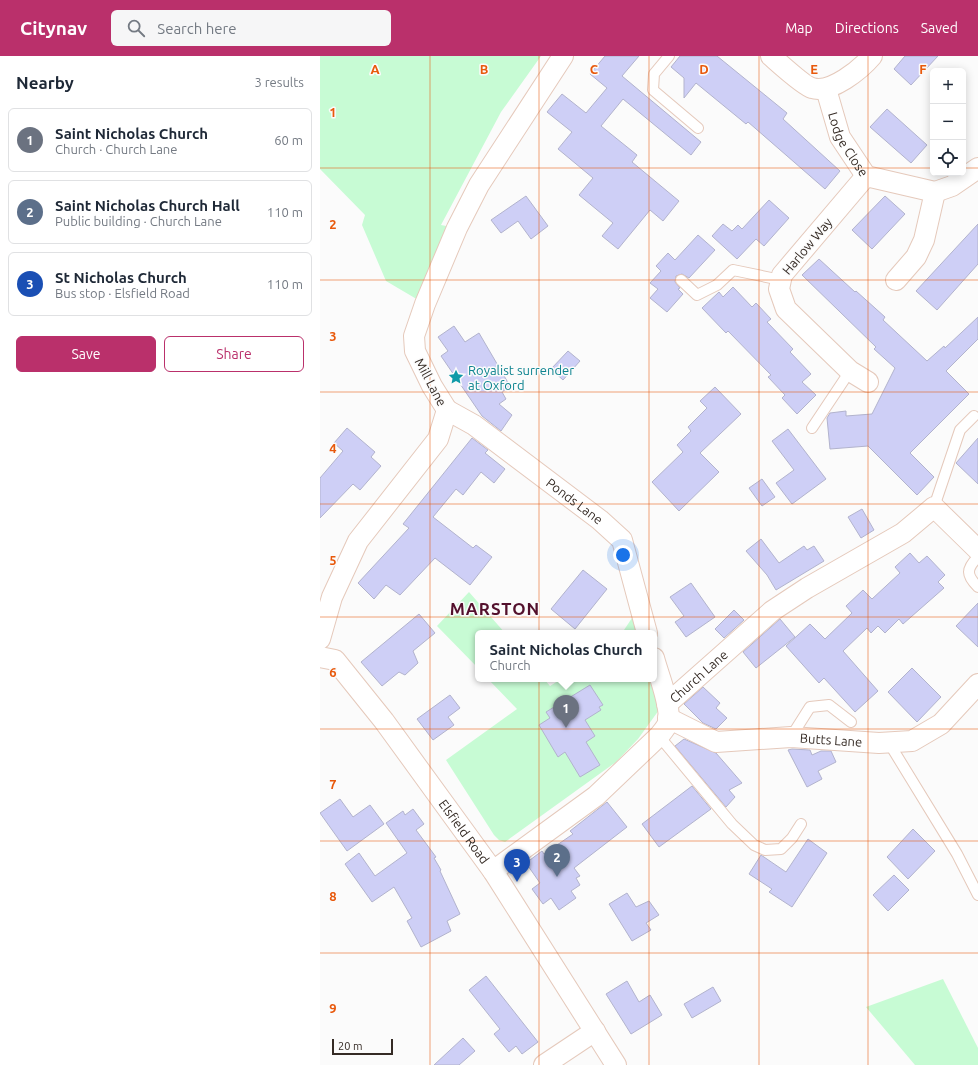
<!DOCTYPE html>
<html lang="en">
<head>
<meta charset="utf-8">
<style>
  body { margin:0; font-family:Ubuntu,sans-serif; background:#f6f6f7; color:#1f2937 }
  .controls { position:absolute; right:12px; top:12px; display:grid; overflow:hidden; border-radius:6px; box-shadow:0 2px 10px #0003 }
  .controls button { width:36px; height:36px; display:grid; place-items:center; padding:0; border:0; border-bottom:1px solid #e0e1e3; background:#fff; color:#1f2937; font:20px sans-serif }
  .scale { position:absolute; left:12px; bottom:10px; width:61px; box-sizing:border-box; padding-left:4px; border:2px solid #352b25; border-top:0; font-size:11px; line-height:14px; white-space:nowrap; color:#352b25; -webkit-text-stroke:3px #fbfbfb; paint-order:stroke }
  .you { position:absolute; left:303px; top:499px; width:14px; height:14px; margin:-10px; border:3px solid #fff; border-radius:50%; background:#1a73e8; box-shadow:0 0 0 6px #1a73e833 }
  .badge { display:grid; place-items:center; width:26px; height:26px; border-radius:50%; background:#ba306b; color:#fff; font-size:13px; font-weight:700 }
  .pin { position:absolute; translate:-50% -33px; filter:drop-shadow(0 1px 2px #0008) }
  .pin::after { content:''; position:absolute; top:21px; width:14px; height:12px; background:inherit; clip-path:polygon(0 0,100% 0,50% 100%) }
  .popup { position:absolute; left:155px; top:574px; width:182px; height:52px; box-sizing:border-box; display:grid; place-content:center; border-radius:6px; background:#fff; filter:drop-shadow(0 1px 3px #0005); font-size:13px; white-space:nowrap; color:#747a83 }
  .popup b { font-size:15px; color:#1f2937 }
  .popup::after { content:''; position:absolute; left:50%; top:100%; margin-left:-8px; border:8px solid transparent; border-top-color:#fff }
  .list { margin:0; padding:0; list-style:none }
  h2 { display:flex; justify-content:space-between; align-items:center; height:52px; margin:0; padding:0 16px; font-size:17px }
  h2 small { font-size:13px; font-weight:400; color:#747a83 }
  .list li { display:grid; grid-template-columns:26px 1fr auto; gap:12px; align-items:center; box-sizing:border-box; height:64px; margin:0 8px 8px; padding:0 8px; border:1px solid #e0e1e3; border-radius:6px }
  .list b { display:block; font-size:15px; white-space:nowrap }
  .list p { margin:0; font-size:13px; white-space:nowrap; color:#747a83 }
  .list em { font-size:13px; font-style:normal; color:#747a83 }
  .actions { display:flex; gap:8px; padding:12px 16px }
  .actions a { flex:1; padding:9px 0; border:1px solid #ba306b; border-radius:6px; text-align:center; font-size:14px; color:#ba306b }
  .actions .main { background:#ba306b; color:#fff }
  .icon { flex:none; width:22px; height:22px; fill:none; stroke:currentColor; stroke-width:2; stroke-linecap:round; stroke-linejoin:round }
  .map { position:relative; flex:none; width:658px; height:1009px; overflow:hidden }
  header { display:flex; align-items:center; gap:24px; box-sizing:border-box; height:56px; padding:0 20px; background:#ba306b; color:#fff }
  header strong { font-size:19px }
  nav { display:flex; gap:22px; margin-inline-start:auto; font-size:14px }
  .search { width:280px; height:36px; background:#f6f6f7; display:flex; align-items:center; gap:10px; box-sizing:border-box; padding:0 14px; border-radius:6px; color:#747a83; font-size:15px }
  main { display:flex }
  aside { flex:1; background:#fff }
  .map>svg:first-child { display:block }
  .green { fill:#c7fbd4 }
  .building { fill:#cecff6; stroke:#b2b3cd }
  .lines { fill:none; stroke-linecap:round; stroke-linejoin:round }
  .service-casing { stroke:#e5c9bb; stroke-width:12 }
  .minor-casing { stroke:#e5c9bb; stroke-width:22 }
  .service { stroke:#fff; stroke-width:10 }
  .minor { stroke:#fff; stroke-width:20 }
  .grid { fill:none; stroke:#e8590c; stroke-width:1; stroke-opacity:0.55 }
  .labels { text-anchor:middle; stroke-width:3; stroke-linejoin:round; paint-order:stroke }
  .street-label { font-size:13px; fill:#352b25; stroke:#fbfbfb }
  .culture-label { font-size:13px; fill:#0d838f; stroke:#fbfbfb; text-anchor:start }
  .district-label { font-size:17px; font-weight:bold; letter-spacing:1px; fill:#53102c; stroke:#fbfbfb }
  .grid-label { font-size:13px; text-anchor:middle; font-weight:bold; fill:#e8590c; stroke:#fbfbfb; stroke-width:3; stroke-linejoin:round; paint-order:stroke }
</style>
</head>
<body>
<header>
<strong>Citynav</strong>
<div class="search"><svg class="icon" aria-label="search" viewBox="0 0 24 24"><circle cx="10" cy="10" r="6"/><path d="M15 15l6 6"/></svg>Search here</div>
<nav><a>Map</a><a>Directions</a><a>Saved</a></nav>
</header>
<main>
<aside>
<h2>Nearby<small>3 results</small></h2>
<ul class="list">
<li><span class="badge" style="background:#6b7280">1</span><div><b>Saint Nicholas Church</b><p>Church · Church Lane</p></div><em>60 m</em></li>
<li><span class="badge" style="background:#5c6f8a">2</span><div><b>Saint Nicholas Church Hall</b><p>Public building · Church Lane</p></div><em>110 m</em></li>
<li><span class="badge" style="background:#1a4fb4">3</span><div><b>St Nicholas Church</b><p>Bus stop · Elsfield Road</p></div><em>110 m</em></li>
</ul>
<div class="actions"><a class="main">Save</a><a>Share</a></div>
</aside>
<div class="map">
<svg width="658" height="1009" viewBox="0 0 658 1009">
  <rect width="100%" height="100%" fill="#fbfbfb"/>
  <g class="green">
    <polygon points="0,0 221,0 181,56 121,169 137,172 105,248 66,225 42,169 45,159 0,113"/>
    <polygon points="149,536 185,577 158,577 158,612 117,570"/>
    <polygon points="316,556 321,577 302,577"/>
    <polygon points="168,623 224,623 230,630 241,623 267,623 271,625 272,623 332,623 339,654 318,683 296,706 185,786 179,784 174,779 126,704 197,653"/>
    <polygon points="623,923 658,992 658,1009 595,1009 546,951"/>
  </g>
  <g class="building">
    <polygon points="285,0 319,0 302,20 381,86 371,99 303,43 281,70 317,99 312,106 359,145 343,165 330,154 298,193 282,180 293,167 259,139 273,122 238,93 252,76 227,56 242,38 266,57 287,32 270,18"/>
    <polygon points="360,0 397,0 467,57 463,63 520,115 505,133 428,66 426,68 376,27 364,42 364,22 351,11"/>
    <polygon points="585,0 618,0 591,29 574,13"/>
    <polygon points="567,53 607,89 591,107 550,71"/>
    <polygon points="206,140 228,170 211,183 198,165 181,177 171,164"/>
    <polygon points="565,140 585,158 552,193 532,174"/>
    <polygon points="449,144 469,162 444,190 436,183 417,203 392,180 403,168 412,175 418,169 422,173"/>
    <polygon points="658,168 658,208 617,254 596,235"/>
    <polygon points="378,179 395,194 369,222 362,218 356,220 355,226 360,232 358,233 363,238 347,256 330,242 338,233 330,227 341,215 336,210 348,197 355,204"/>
    <polygon points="499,203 535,236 536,235 565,261 563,264 607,305 624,290 625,292 658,261 658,283 626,315 649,338 590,397 614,421 597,439 548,390 510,393 507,362 510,357 526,355 526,360 552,358 575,312 554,293 556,291 482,219"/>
    <polygon points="413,231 432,251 436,247 451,263 447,266 473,293 470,296 491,318 482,326 496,339 477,358 462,342 465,339 448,321 451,319 408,275 406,277 382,252 399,236 403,241"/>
    <polygon points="134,270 145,286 159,277 190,330 182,336 186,343 179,348 192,359 181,375 162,360 121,300 128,295 118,281"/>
    <polygon points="248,295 260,305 243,324 231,313"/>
    <polygon points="395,331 421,358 380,397 399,416 359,455 332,426 363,396 357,389 371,375 368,371 387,352 380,345"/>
    <polygon points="27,372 55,396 51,401 61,410 40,434 33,428 0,462 0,422 23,395 14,387"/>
    <polygon points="468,373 506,423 472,448 456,427 474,414 452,385"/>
    <polygon points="152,382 168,394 165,397 185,413 174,427 161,416 143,439 136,433 113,461 153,492 156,489 172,501 150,529 115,502 80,539 66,529 54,543 38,527 89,472 83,468"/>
    <polygon points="658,382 658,428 636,407"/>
    <polygon points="442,423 455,441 442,450 429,432"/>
    <polygon points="542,453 554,474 541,482 528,461"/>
    <polygon points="441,483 459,507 484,490 487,494 494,490 504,505 456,534 447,519 426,495"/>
    <polygon points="590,497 599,507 607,500 625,519 618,526 624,532 583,568 579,563 565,577 558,570 551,577 547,572 523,595 558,635 535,656 504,622 499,627 466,590 490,568 505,583 532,557 526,550 543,534 552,543 580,517 575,511"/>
    <polygon points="263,514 287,533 255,573 231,553"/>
    <polygon points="371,527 395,561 366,581 355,566 364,560 350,541"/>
    <polygon points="658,547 658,591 636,570"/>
    <polygon points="414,554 424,564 404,582 395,573"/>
    <polygon points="99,558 115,577 93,595 98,607 85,619 79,616 62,630 41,606"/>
    <polygon points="460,563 475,581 436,612 423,596"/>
    <polygon points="592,612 621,641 597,666 568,636"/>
    <polygon points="270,629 283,649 279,651 281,654 265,664 275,680 266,686 280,709 260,721 245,696 238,701 219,669 230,662 226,656"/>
    <polygon points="383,631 400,647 396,652 407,662 396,673 383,667 364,648"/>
    <polygon points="130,639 140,652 128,661 134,669 113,684 97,663"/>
    <polygon points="364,683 396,697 422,727 409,734 415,741 406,751 355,690"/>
    <polygon points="472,693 490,694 492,699 501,695 511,695 516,706 498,715 502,723 487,731 468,694"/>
    <polygon points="372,730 391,753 339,791 322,768"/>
    <polygon points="20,743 33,761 50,749 64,768 27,795 0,757"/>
    <polygon points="287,746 307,771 254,812 260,820 256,822 260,829 251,835 256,842 239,854 231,842 223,848 212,833 220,827 206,807 222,795 224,798 253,778 250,775"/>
    <polygon points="93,753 104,768 96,774 116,801 114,802 121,814 120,815 140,858 127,865 131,875 101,891 87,865 92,862 74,831 52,846 25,808 39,797 55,820 87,797 66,767 83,755 85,759"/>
    <polygon points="593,773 615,795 588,823 567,801"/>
    <polygon points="488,783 507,797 472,851 449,836 452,833 429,818 441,799 466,816"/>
    <polygon points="574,819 589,834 568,855 553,839"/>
    <polygon points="307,837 316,851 329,845 339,859 326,867 331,874 312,885 289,848"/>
    <polygon points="166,920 218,986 202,998 196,990 189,996 174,978 180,973 149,934"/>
    <polygon points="307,925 319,946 330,939 342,959 311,978 286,938"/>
    <polygon points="393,931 401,945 372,962 364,948"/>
    <polygon points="143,982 155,995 139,1009 114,1009"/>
  </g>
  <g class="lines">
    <g class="service-casing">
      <g id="service">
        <polyline points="349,0 334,18 333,34 378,72"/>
        <polyline points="361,224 377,239 397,229 413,214 461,224"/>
        <polyline points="492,372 530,315"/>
        <polyline points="614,451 640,374 654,360"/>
        <path d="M658 501C646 513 646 519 658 531"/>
        <polyline points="339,680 412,768 434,789 445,794 461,793 472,782 481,768"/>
        <polyline points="471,681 490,651 509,649 531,666"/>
        <polyline points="569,687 637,798 658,839"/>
      </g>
    </g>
    <g class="minor-casing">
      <g id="minor">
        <path d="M451 0C459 7 484 30 492 32 511 38 541 13 552 0"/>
        <path id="s1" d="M506 33 520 81 546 120 615 136 632 130 658 112"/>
        <polyline points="546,120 462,219 459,233 466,253 530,315 548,326"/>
        <polyline points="576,224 596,201 604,184 615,136"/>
        <path id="s2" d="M127 354 154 369 280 464 302 484 327 577"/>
        <polyline points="0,583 12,541 38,485 118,383 127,354 112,330 95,295 94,280 105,248 137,172 159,129 243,0"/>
        <path id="s3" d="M0 601 15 604 64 665 125 749 173 815 296 1009"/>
        <path id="s4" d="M347 648 452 555 487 532 583 477 614 451 658 494"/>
        <path id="s5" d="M348 662 396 686 471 681 559 687 592 685 621 668 658 628"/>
        <path d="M173 815 276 740 339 680C342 676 346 672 348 667 352 651 338 618 334 602"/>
        <polyline points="224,1009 275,975"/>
      </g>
    </g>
    <use href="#service" class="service"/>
    <use href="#minor" class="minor"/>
  </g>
  <path class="grid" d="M110 0V1009M219 0V1009M329 0V1009M439 0V1009M548 0V1009M0 112H613M643 112H658M0 224H658M0 336H658M0 448H658M0 561H658M0 673H658M0 785H658M0 897H658"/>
  <defs>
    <g id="sight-bare" transform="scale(1.2)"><path d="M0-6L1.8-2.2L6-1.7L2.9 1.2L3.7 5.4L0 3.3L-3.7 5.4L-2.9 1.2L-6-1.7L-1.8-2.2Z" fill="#0f9aa8" stroke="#fbfbfb" stroke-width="2.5" paint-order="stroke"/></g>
  </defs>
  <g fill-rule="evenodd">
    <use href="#sight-bare" x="136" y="321"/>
  </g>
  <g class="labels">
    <g class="street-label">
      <text dy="5" stroke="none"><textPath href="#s1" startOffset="60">Lodge Close</textPath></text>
      <text transform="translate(487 190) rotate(-50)" y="5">Harlow Way</text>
      <text transform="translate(111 326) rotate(62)" y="5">Mill Lane</text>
      <text dy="5" stroke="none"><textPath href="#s2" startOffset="157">Ponds Lane</textPath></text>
      <text dy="5" stroke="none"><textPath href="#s4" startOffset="42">Church Lane</textPath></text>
      <text dy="5" stroke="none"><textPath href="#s5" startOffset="169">Butts Lane</textPath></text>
      <text dy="5" stroke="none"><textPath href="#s3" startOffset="230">Elsfield Road</textPath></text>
    </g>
    <g class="culture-label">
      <text x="148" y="319">Royalist surrender<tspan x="148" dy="15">at Oxford</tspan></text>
    </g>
    <g class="district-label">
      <text x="175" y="559">MARSTON</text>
    </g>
  </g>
  <g class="grid-label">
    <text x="55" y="18">A</text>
    <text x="164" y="18">B</text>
    <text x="274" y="18">C</text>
    <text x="384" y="18">D</text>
    <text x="494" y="18">E</text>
    <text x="603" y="18">F</text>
    <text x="13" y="61">1</text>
    <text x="13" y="173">2</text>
    <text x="13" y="285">3</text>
    <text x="13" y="397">4</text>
    <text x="13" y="509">5</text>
    <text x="13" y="621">6</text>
    <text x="13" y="733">7</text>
    <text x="13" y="845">8</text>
    <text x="13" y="957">9</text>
  </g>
</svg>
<div class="controls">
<button>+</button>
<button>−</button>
<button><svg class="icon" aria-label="locate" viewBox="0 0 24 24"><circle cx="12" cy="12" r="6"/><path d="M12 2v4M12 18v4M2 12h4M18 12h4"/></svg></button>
</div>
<div class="scale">20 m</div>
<div class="you"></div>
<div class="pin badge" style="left:246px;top:672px;background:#6b7280">1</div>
<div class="popup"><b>Saint Nicholas Church</b>Church</div>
<div class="pin badge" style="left:237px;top:821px;background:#5c6f8a">2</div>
<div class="pin badge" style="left:197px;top:826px;background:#1a4fb4">3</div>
</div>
</main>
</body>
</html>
